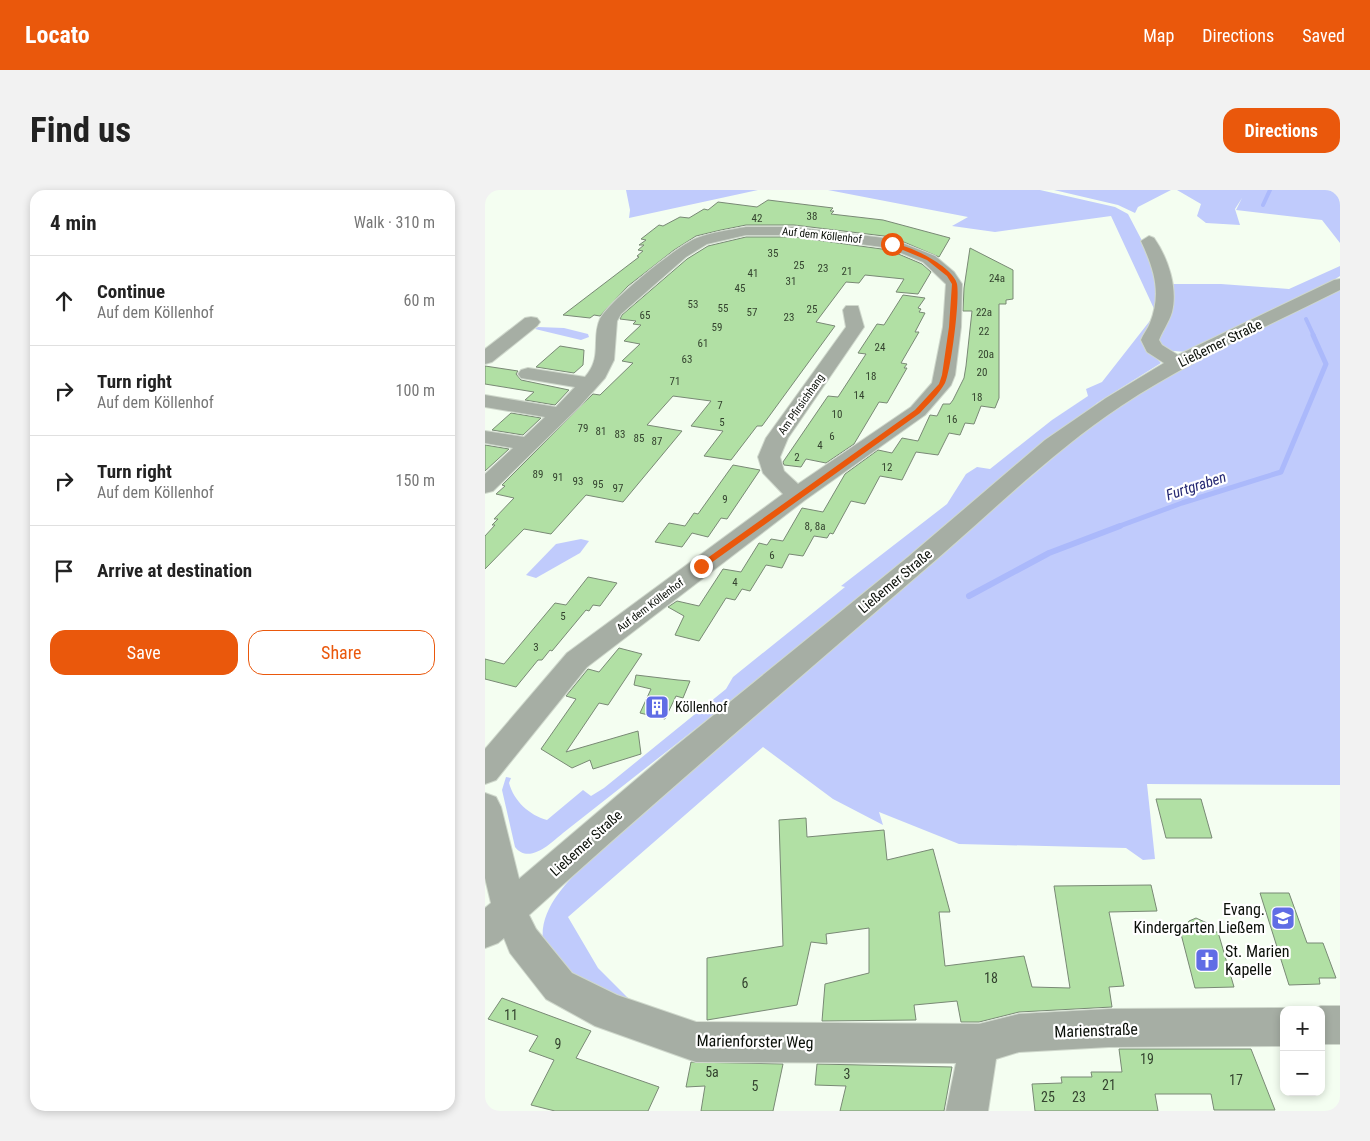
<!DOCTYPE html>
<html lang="en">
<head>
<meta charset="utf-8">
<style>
  body { margin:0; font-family:"Roboto Condensed",sans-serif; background:#f2f2f2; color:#222 }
  .controls { position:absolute; right:15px; bottom:15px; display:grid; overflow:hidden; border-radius:10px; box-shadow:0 2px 8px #0003 }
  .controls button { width:45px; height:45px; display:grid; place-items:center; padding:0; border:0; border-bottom:1px solid #e0e0e0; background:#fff; color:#222; font:25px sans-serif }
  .stop { position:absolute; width:15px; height:15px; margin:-11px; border:4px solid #ea580c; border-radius:50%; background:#fff }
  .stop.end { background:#ea580c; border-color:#fff; box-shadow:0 1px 5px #0008 }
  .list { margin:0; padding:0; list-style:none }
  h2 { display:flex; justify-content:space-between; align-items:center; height:65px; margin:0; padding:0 20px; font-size:21px }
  h2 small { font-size:16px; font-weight:400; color:#767676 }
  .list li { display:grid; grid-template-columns:32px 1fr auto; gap:15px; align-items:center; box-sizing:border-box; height:90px; padding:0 20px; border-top:1px solid #e0e0e0 }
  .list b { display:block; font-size:19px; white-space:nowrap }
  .list p { margin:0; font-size:16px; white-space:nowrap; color:#767676 }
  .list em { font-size:16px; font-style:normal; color:#767676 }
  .actions { display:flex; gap:10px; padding:15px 20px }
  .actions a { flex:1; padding:11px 0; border:1px solid #ea580c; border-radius:15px; text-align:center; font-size:18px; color:#ea580c }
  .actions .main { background:#ea580c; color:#fff }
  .icon { flex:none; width:28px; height:28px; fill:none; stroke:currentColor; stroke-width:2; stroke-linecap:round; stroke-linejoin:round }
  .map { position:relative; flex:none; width:855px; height:921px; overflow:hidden; border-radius:15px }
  header { display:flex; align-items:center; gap:30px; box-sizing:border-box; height:70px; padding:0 25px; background:#ea580c; color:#fff }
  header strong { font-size:24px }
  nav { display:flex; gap:28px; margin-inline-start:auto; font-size:18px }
  .intro { display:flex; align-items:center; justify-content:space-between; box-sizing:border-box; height:120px; padding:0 30px }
  h1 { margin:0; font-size:35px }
  .button { padding:12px 22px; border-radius:15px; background:#ea580c; color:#fff; font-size:18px; font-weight:700 }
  main { display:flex; gap:30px; padding:0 30px }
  aside { flex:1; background:#fff; border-radius:15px; box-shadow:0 2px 8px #0003 }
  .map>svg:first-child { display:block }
  .green { fill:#c0cbfc }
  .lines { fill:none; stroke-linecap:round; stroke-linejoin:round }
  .stream-far2 { stroke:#abb9fb; stroke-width:4 }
  .stream-far1 { stroke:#abb9fb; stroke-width:5 }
  .stream { stroke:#abb9fb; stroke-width:6 }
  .building { fill:#b1e0a4; stroke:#798975 }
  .minor-casing { stroke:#cfd8cc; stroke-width:2 }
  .minor { fill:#a6aea4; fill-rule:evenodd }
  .route { fill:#ea580c }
  .labels { text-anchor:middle; stroke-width:4.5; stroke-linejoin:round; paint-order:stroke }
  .number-label { font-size:11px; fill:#34432f }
  .far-street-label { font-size:11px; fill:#0a0f08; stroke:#fff }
  .street-label { font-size:14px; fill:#0a0f08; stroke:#fff }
  .poi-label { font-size:14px; fill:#0a0f08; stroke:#fff; text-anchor:start }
  .near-number-label { font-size:14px; fill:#34432f }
  .water-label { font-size:15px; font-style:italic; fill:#252873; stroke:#fff }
  .near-poi-label { font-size:16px; fill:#0a0f08; stroke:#fff; text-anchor:end }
  .near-street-label { font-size:16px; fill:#0a0f08; stroke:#fff }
</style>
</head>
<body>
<header>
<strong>Locato</strong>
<nav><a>Map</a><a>Directions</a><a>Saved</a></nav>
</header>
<div class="intro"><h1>Find us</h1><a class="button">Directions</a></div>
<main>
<aside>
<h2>4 min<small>Walk · 310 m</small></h2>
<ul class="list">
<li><svg class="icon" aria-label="ahead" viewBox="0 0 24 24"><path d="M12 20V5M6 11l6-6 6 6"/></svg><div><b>Continue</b><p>Auf dem Köllenhof</p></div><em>60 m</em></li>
<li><svg class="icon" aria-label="right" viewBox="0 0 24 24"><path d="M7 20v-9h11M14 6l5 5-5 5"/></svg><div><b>Turn right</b><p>Auf dem Köllenhof</p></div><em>100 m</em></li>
<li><svg class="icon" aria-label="right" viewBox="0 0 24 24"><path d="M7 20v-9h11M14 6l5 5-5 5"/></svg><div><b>Turn right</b><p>Auf dem Köllenhof</p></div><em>150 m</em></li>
<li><svg class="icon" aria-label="arrive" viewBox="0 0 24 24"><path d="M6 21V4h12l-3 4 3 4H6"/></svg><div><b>Arrive at destination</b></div></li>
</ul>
<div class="actions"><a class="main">Save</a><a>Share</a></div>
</aside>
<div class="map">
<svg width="855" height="921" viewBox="0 0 855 921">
  <rect width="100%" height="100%" fill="#f4fef1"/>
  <g class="green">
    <polygon points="141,0 273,0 144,28 145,20"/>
    <path d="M343 0H555L630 17 643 24 675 85 676 100 669 133 661 143 659 150 663 159 676 173 612 213 312 459 78 643C66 653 44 675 30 657L17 600 21 587 26 588 24 593C29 611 44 625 62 630L98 600 106 606 119 598 241 499 248 487 360 397 356 396 462 314 481 284 492 277 505 279 567 230 603 206 601 199 617 192 671 123 626 26 510 42 467 36 483 27Z"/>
    <polygon points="569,0 686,0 653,17 650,23 633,15"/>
    <polygon points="692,0 855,0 855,53 837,30 751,20 757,8 750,19 755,35 721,33 712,26 716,14"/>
    <polygon points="855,76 855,86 838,97 701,162 677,160 672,147 680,135 688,94 736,94 804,99"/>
    <path d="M855 100V595L662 594 670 669 658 670 641 658 474 654 394 622 398 635 348 609 278 557 83 727 113 778 145 810 94 791 58 751C54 719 82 692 102 672L336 466 603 238 630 219 711 170Z"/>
    <polygon points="53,137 79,138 103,144 104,147 96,150 50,139"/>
    <polygon points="96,349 104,351 95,363 51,388 41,385 71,354"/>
  </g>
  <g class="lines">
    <g class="stream-far2">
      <polyline points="778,15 785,0"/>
      <polyline points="821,129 829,146"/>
    </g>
    <polyline class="stream-far1" points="632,337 697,313 796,282 841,174 828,145"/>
    <polyline class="stream" points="484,406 564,363 635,336"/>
  </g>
  <g class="building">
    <polygon points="283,10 348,18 345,21 349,21 346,24 398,30 465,48 454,67 407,47 309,35 261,35 236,40 211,46 189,60 143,96 115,126 109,125 105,128 78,125 154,67 152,66 158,61 153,60 159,55 154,55 161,50 156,49 174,35 178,36 195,27 204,28 219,19 223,20 233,12 272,17"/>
    <polygon points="261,47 309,47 404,60 437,74 446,82 433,104 411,102 419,89 380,85 374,93 361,92 331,132 350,136 277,236 272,236 246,270 219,266 238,241 206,236 226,211 188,206 162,235 197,241 138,312 101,305 66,344 39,339 0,379 0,346 10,335 7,335 13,329 9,329 29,308 11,304 20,296 17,295 108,204 115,205 148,173 137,171 155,154 139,151 156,135 148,134 151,131 135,129 137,125 202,69 223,56"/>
    <polygon points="485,58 528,80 528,109 521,110 521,114 514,114 514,208 510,218 496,216 489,234 480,233 475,245 464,243 453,265 431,262 417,290 395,286 380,314 366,311 348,344 345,343 342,348 329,346 318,366 304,364 297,378 281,375 265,401 257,399 250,410 241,408 214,451 190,445 199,426 183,417 192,411 214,416 238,379 256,382 274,353 282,355 286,349 298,351 317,318 338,322 360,284 393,260 407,263 417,248 433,251 445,225 452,226 458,214 465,214 468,210 479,188 481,176 487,121 478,121 479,98"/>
    <polygon points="418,105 440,108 433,118 436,119 434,122 440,123 430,142 434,142 416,173 422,174 419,178 422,178 402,213 394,212 369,254 341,273 321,269 316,277 299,275 298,272 343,206 353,207 381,164 373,163 392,134 399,135"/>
    <polygon points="75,156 99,160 98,175 89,183 51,177"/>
    <polygon points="0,176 33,181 31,184 36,190 84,200 70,215 40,210 49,202 0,194"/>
    <polygon points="26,223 56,228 38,245 7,240"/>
    <polygon points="0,255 24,259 0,281"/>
    <polygon points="248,275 275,280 242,329 236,328 223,347 207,343 197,357 170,352 184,333 200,336 209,323 213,324"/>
    <polygon points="103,387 132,393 115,416 108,415 104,421 101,420 67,461 65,460 57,470 53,470 31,497 0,489 0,469 19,474 70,413 81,415"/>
    <polygon points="134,458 157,464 123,515 114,513 81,562 153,541 156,564 108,579 105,570 87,578 56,559 91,509 81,506 103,479 114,482"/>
    <polygon points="151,485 193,490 205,491 198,508 191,506 180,529 155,523 166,499 149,495"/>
    <polygon points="671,609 716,609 727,648 681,648"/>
    <polygon points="321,628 322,647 399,640 402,670 448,659 465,722 454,722 460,776 539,766 547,797 585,798 569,696 666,695 672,721 624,722 639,796 624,797 627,817 534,822 494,832 476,832 472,811 429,815 431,830 337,831 340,794 384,783 384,738 341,744 342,754 326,752 312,815 222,830 222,768 298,756 294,630"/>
    <polygon points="775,703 804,703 822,753 838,753 851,788 834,788 835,794 804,795"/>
    <polygon points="711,728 722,733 729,742 733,742 749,797 710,798 696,744 704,731"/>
    <polygon points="17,808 106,841 91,868 174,897 163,921 70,921 46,915 69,870 44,861 53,846 3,829"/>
    <polygon points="634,859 766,859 790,920 729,920 726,904 670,904 673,921 550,921 547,894 577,893 576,887 607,887 606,882 637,882"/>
    <polygon points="206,872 298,874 288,921 216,921 220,896 201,897"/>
    <polygon points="332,874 467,877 459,921 355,921 361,896 330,895"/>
  </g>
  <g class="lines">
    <g class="minor-casing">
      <g id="minor">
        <path d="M261 37H309L407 49 450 66 469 82 477 94 476 137 470 185 466 195 440 225 320 310 102 477 11 590 0 594V559L82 463 298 304 278 283 273 267 281 248 361 137 358 120 361 116H373L379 137 303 248 295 267 299 281 313 294 426 217 447 193 458 137 461 94 438 72 404 58 309 45H261L222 54 201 67 136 124 132 131 129 170 120 188 95 216 8 301 0 303V284L28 258 0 253V241L39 247 60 227 0 217V205L71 217 90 197 36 188 33 184 36 180 43 178 100 187C118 167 106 149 115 129 124 111 192 56 212 48 227 42 245 40 261 37Z"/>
        <path d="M664 46 669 48C683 68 693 98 687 122 684 132 678 140 674 150L677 155 693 165 849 90 855 89V100C781 137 705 170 636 216 564 264 503 326 438 381 306 495 174 608 44 725L51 739 87 783 132 805 211 832 494 834 534 824 624 819 799 818 804 820H799V856L624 857 534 862 511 869 503 921H461L471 873 211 872 110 836 61 809 25 763 19 748 13 753 0 758V718L6 713 0 688V603L11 607 16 617 34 689 187 559 423 367 560 250 621 208 679 173 662 162 656 150C658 144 663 139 665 133 677 103 669 79 656 51Z"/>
        <polygon points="46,127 52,128 55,132 52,136 7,172 0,174 0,159 40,128"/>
        <polygon points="836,816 855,816 855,854 836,854 836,820 826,820"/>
      </g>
    </g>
    <use href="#minor" class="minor"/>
  </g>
  <path class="route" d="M406 53C422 54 468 76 472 94 475 109 466 180 460 193 454 204 443 214 435 223L219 378H214V374L430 220 454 194 457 185 464 137 467 94 462 86 442 70 406 55Z"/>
  <defs>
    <g id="building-square" transform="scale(1.25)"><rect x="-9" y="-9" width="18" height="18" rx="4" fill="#606de5" stroke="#fff"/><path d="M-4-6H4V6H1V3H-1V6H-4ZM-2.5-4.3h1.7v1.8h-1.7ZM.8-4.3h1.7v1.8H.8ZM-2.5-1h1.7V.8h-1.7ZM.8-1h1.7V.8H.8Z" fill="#fff"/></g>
    <g id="school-square" transform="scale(1.25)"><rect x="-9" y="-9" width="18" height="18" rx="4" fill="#606de5" stroke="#fff"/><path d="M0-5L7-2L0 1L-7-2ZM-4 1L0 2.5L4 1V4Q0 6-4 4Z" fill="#fff"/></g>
    <g id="church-square" transform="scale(1.25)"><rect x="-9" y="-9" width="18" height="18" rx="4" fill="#606de5" stroke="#fff"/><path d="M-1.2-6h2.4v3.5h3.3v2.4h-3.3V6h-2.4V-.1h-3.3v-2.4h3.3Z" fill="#fff"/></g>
  </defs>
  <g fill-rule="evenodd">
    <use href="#building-square" x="172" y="517"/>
    <use href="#school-square" x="798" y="728"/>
    <use href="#church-square" x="722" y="770"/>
  </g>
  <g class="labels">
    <g class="number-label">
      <text x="327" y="30">38</text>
      <text x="272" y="32">42</text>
      <text x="288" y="67">35</text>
      <text x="314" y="79">25</text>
      <text x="338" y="82">23</text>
      <text x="362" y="85">21</text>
      <text x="268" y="87">41</text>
      <text x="512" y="92">24a</text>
      <text x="306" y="95">31</text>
      <text x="255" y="102">45</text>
      <text x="208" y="118">53</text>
      <text x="238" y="122">55</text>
      <text x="327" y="123">25</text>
      <text x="267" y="126">57</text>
      <text x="499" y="126">22a</text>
      <text x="160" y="129">65</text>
      <text x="304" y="131">23</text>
      <text x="232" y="141">59</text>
      <text x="499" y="145">22</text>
      <text x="218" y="157">61</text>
      <text x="395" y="161">24</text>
      <text x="501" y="168">20a</text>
      <text x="202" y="173">63</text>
      <text x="497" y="186">20</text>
      <text x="386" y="190">18</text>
      <text x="190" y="195">71</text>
      <text x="374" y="209">14</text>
      <text x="492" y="211">18</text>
      <text x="235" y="219">7</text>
      <text x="352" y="228">10</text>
      <text x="467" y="233">16</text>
      <text x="237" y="236">5</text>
      <text x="98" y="242">79</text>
      <text x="116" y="245">81</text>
      <text x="135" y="248">83</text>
      <text x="347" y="250">6</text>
      <text x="154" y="252">85</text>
      <text x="172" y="255">87</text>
      <text x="335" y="259">4</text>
      <text x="312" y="271">2</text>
      <text x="402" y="281">12</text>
      <text x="53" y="288">89</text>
      <text x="73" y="291">91</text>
      <text x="93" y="295">93</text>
      <text x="113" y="298">95</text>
      <text x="133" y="302">97</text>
      <text x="240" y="313">9</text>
      <text x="330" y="340">8, 8a</text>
      <text x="287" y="369">6</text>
      <text x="250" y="396">4</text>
      <text x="78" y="430">5</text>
      <text x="51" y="461">3</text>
    </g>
    <g class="far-street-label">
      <text transform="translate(337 45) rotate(6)" y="4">Auf dem Köllenhof</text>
      <text transform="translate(316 214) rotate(-55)" y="4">Am Pfirsichhang</text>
      <text transform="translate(165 415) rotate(-37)" y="4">Auf dem Köllenhof</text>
    </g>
    <g class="street-label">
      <text transform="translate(735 153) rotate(-26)" y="5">Ließemer Straße</text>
      <text transform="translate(410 391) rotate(-40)" y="5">Ließemer Straße</text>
      <text transform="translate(101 653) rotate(-42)" y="5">Ließemer Straße</text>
    </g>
    <g class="poi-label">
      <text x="190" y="522">Köllenhof</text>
    </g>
    <g class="near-number-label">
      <text x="506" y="793">18</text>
      <text x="260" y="798">6</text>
      <text x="26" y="830">11</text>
      <text x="73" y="859">9</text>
      <text x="662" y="874">19</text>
      <text x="227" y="887">5a</text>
      <text x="362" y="889">3</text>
      <text x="751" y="895">17</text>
      <text x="624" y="900">21</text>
      <text x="270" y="901">5</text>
      <text x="563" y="912">25</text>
      <text x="594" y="912">23</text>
    </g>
    <g class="water-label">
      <text transform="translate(711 296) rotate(-18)" y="5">Furtgraben</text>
    </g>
    <g class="near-poi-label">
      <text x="780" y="725">Evang.<tspan x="780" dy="18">Kindergarten Ließem</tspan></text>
      <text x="740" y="767" text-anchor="start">St. Marien<tspan x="740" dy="18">Kapelle</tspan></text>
    </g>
    <g class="near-street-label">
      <text transform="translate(611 840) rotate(-2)" y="6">Marienstraße</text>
      <text transform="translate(270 851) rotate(1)" y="6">Marienforster Weg</text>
    </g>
  </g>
</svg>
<div class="controls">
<button>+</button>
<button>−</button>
</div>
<div class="stop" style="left:407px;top:54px"></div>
<div class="stop end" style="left:216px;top:376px"></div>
</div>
</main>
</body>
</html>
